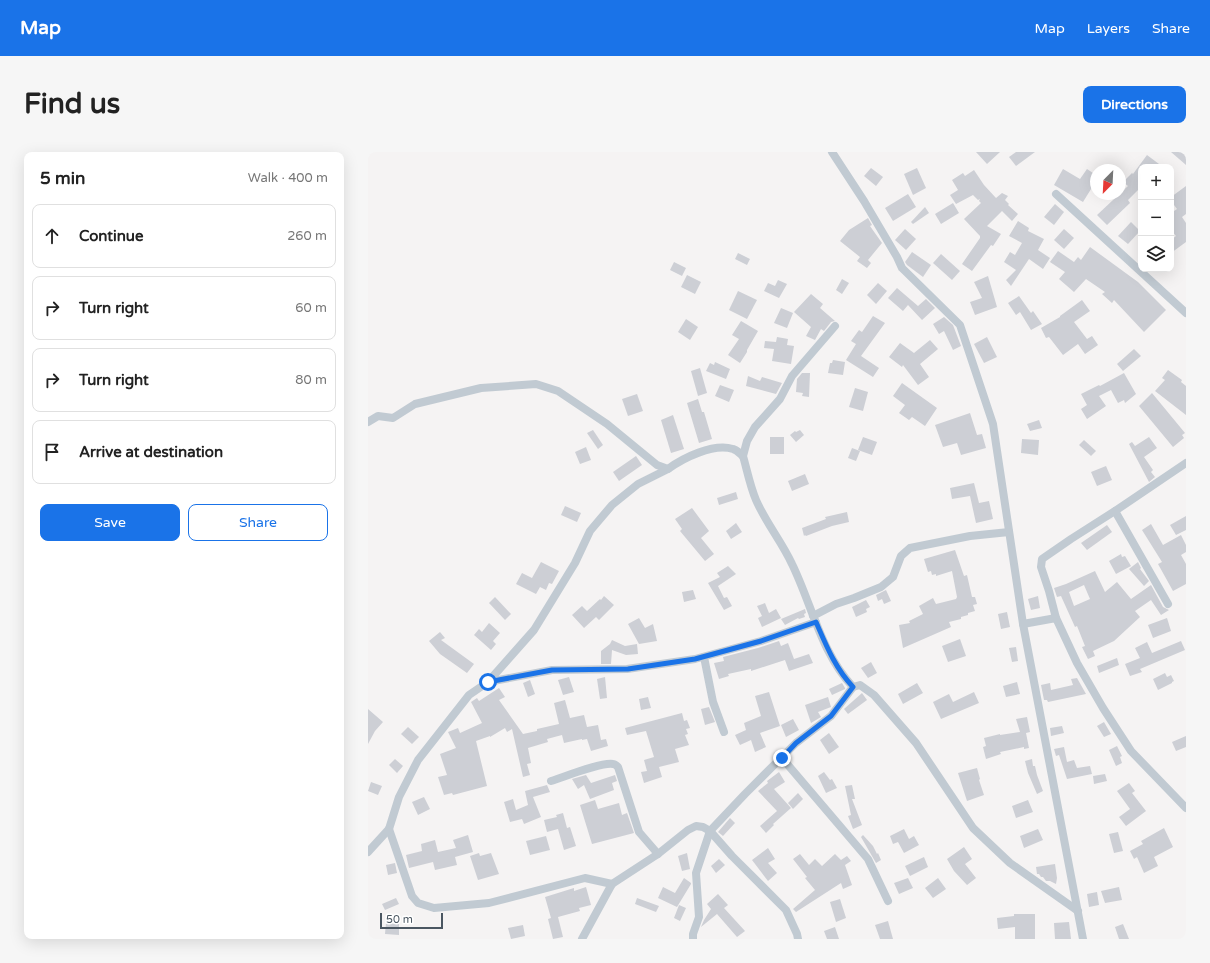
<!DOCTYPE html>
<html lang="en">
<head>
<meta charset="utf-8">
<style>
  body { margin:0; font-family:"Varela Round",sans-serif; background:#f6f6f6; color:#222 }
  .controls { position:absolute; right:12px; top:12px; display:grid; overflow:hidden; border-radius:8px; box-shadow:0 4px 16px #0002 }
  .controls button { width:36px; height:36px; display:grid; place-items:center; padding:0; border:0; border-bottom:1px solid #e0e0e0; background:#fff; color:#222; font:20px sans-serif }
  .compass { position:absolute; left:722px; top:12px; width:36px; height:36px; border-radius:50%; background:#fff; box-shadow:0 4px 16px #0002; rotate:204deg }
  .scale { position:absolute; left:12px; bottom:10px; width:63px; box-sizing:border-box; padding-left:4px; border:2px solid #4a5661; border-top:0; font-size:11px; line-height:14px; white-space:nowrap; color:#4a5661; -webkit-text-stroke:3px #fff; paint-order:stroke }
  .stop { position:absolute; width:12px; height:12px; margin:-9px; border:3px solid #1a73e8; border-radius:50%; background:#fff }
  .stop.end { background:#1a73e8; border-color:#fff; box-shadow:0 1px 4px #0008 }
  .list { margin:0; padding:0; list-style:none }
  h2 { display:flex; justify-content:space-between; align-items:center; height:52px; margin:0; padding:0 16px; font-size:17px }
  h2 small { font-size:13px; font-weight:400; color:#767676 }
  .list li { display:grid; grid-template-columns:26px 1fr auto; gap:12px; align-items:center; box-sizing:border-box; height:64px; margin:0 8px 8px; padding:0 8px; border:1px solid #e0e0e0; border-radius:8px }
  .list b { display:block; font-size:15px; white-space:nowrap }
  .list em { font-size:13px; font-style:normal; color:#767676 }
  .actions { display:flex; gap:8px; padding:12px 16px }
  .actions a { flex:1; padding:9px 0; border:1px solid #1a73e8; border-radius:8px; text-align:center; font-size:14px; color:#1a73e8 }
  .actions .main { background:#1a73e8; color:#fff }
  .icon { flex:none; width:22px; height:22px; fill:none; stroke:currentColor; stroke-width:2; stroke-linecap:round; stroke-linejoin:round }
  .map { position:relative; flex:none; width:818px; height:787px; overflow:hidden; border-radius:8px }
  header { display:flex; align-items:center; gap:24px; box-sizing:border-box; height:56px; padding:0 20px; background:#1a73e8; color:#fff }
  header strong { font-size:19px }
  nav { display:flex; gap:22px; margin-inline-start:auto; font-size:14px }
  .intro { display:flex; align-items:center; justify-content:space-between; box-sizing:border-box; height:96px; padding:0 24px }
  h1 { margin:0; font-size:28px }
  .button { padding:10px 18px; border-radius:8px; background:#1a73e8; color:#fff; font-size:14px; font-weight:700 }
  main { display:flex; gap:24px; padding:0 24px }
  aside { flex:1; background:#fff; border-radius:8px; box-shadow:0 4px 16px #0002 }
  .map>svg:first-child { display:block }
  .building { fill:#cdcfd5; fill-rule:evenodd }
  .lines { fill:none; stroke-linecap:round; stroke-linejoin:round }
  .street { stroke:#c1cad2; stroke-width:8 }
  .route { stroke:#1a73e8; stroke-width:5 }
</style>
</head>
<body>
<header>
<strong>Map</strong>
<nav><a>Map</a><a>Layers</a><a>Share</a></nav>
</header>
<div class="intro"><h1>Find us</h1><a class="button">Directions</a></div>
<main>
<aside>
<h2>5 min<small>Walk · 400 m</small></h2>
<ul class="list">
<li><svg class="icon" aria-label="ahead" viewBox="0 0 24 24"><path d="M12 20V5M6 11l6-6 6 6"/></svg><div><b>Continue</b></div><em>260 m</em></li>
<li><svg class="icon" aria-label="right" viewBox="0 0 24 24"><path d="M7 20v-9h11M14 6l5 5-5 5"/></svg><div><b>Turn right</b></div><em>60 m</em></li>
<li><svg class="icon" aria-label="right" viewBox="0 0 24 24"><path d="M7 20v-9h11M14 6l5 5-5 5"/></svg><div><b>Turn right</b></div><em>80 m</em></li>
<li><svg class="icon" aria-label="arrive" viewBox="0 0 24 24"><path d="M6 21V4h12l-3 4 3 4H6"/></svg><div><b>Arrive at destination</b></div></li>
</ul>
<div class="actions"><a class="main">Save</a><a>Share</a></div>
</aside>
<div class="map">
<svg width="818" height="787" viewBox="0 0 818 787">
  <rect width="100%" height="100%" fill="#f5f3f3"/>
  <g class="building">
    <polygon points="608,0 632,0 619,12"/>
    <polygon points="648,0 667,0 648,14 641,5"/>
    <polygon points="803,0 818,0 818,13"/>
    <polygon points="779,3 795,15 773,15 773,35 760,48 762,51 739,73 729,63 760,34 755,30 764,21 765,22"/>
    <polygon points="503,16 515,25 508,34 496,24"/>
    <polygon points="549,16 558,36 545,43 536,22"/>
    <polygon points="695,17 712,27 719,17 728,23 728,29 715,50 686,33"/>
    <polygon points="606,18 616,33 628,46 634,41 640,44 637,48 641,52 640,53 650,62 644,69 634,59 619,74 633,82 625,94 623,93 604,119 594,112 612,86 612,84 596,67 613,51 611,49 612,47 610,48 605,43 588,52 582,43 590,38 584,28 595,21 597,24"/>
    <polygon points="818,34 818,62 814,65 818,71 818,90 803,101 803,88 808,84 803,78 803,61 809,57 803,49 803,45"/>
    <polygon points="540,42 548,55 525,69 517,56"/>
    <polygon points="585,51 591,61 573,72 567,62"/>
    <polygon points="687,52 696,60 686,73 676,65"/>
    <polygon points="557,55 561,61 545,72 543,70"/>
    <polygon points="500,66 504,73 502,74 514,91 500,108 503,111 499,116 489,109 492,105 472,89 481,78"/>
    <polygon points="650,69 661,76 660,79 676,87 670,98 682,106 675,117 661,107 643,134 638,128 648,118 636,110 642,100 647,103 654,91 641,84"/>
    <polygon points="763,70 772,79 760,92 750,84"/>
    <polygon points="537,77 548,87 538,98 527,88"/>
    <polygon points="696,77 706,86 696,97 686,88"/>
    <polygon points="722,95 770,130 798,158 776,180 746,148 744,151 734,142 737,140 718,127 706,140 691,127 697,120 682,110 690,99 706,110 710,105 713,108"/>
    <polygon points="544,100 563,113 555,125 539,113 537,110"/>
    <polygon points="370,101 382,107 379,113 367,107"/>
    <polygon points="573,102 592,119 584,128 565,111"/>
    <polygon points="306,110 318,116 314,124 302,118"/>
    <polygon points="319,123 333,130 327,142 313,135"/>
    <polygon points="620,124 629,155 607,163 602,150 614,146 606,130"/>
    <polygon points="474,127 481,131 474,142 468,138"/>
    <polygon points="410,128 419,132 411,146 396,139 400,131 407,134"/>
    <polygon points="510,131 519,139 508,152 499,143"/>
    <polygon points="529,136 550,154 558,147 567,156 554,168 540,153 535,159 520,146"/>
    <polygon points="370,139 389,148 379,167 361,158"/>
    <polygon points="443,142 455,152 452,156 467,169 463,170 456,179 453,177 447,188 438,184 443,175 426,160"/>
    <polygon points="651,144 663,161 665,159 674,172 663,178 652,160 648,163 640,151"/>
    <polygon points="714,148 722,159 706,170 719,187 724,184 730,193 717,202 710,192 695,203 681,185 678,186 673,176 692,165 692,164"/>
    <polygon points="413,156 425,161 419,176 406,171"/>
    <polygon points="505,164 517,171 493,204 511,216 505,225 478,208 488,192 483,189 491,178 494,180"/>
    <polygon points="576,165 585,173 593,194 585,198 576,179 571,182 565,172"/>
    <polygon points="318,167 330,175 322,188 310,180"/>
    <polygon points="373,169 390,179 379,198 379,200 372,211 360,203 371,187 364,183"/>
    <polygon points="409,185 420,187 419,193 426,194 423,212 404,209 406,197 396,196 397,189 408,190"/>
    <polygon points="619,185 629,205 616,211 606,192"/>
    <polygon points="562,188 570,197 552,212 561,225 550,233 535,213 534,215 521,205 532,191 546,201"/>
    <polygon points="766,197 773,204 755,219 749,212"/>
    <polygon points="465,208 477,210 475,223 460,221 462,211 464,211"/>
    <polygon points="347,210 362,217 358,227 338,219 342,211 346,213"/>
    <polygon points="332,216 339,241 330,244 323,219"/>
    <polygon points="800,218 814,228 813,230 818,234 818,263 787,239 797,228 794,226"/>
    <polygon points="434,221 442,221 441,245 434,244 435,241 428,240 429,227"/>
    <polygon points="756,221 768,242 757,251 756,248 750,251 743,238 731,244 738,254 719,267 713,257 719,253 713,242 731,233 732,234"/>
    <polygon points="380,224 392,229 394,225 414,231 408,242 378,234"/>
    <polygon points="534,231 569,256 557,274 544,265 541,268 531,261 537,253 525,244"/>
    <polygon points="352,233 366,238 361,250 347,244"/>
    <polygon points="487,236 500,240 495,259 481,255"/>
    <polygon points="784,241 817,281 814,283 816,286 805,295 771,254"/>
    <polygon points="269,242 275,259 260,264 254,247"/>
    <polygon points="330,247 334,260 336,260 344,287 331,291 319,251"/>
    <polygon points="602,261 609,283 614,282 618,296 593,303 589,291 575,295 567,273"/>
    <polygon points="305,263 316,297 303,301 293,268"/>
    <polygon points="671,268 674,276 662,279 659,272"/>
    <polygon points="225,278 235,293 230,297 219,281"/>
    <polygon points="432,278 436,283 428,290 422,283 427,279 428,280"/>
    <rect x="402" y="285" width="14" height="17"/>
    <polygon points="495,285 509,290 504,303 490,298"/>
    <polygon points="781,285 789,296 776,305 785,318 783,320 787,325 781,330 761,292 764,290 767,294"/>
    <polygon points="654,287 671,288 670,303 653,301"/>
    <polygon points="716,288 728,299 723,304 711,293"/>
    <polygon points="218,295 223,308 212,312 207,300"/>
    <polygon points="484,296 492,299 488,309 480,306"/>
    <polygon points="268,304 274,313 251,329 245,320"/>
    <polygon points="738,314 744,328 729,334 723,320"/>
    <polygon points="437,322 441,332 424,339 420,329"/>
    <polygon points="606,331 611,351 621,349 625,367 608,371 602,344 584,347 582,336"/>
    <polygon points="368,340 370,347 351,353 349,346"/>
    <polygon points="197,354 213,361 209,370 193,363"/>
    <polygon points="324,356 341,379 333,386 346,402 337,409 312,379 314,377 307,367"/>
    <polygon points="479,360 481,370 464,374 438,384 437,383 436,384 434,376 458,367 457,365"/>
    <polygon points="818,364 818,378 808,383 802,373"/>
    <polygon points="368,371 374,380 363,387 358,379"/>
    <polygon points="783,372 795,393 813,383 818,393 818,400 813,403 818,412 818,432 805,439 790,412 794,410 774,378"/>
    <polygon points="739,373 744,380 719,398 713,391"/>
    <polygon points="587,398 596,424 599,423 604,445 607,445 609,452 605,453 607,459 600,461 600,463 593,465 593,467 581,470 583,475 535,496 531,473 542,471 541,469 555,462 551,454 565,446 568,452 588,447 589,445 584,419 568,424 568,422 564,423 563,419 560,420 556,407"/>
    <polygon points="753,402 754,405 757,404 763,414 748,422 741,409"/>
    <polygon points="173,410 191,419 184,432 181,431 178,438 172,435 168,442 148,432 154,421 164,426"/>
    <polygon points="770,410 773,416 772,417 781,429 776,434 761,417"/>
    <polygon points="360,414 368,422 350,434 356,446 359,445 364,454 356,458 340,431 352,425 349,421"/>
    <path d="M727 419 737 440 749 430 763 447 783 433 795 455 801 458 793 463 783 448 767 459 772 465 746 489 725 499 727 504 720 507 714 495 717 494 709 474 707 475 693 444 689 445 686 436 698 432ZM716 433 722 447 706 454 701 440Z"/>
    <polygon points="325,438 328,447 316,450 314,440"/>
    <polygon points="518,438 523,449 516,452 514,447 510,449 508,443"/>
    <polygon points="236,444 246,453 231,468 228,465 216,476 204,463 214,454 219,459 232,447 233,448"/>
    <polygon points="670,444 672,456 663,458 660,447"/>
    <polygon points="127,445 143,462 137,468 121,451"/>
    <polygon points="498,448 502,455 498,457 499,460 488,465 484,455"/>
    <polygon points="397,451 401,461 408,457 413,466 394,475 390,466 394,464 389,454"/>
    <polygon points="437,457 438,461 436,462 437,465 431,467 430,466 417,473 413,467"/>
    <polygon points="639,460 642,475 633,477 630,462"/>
    <polygon points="271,466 277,476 285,472 289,489 271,492 260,472"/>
    <polygon points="799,466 803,479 785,486 780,473"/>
    <polygon points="121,471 132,481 125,489 128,492 123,498 106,483 111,477 114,480"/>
    <polygon points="72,480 77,486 73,488 106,512 99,521 72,502 61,489"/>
    <polygon points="592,487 598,504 580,510 574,494"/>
    <polygon points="244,488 257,494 269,492 270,502 258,503 244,498 243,512 233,512 233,499 242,492"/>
    <polygon points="411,489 413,494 420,491 426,507 441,502 445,511 421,519 417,508 383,519 383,517 360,522 361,524 351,527 346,511 356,509 355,505 390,496"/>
    <polygon points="813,489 817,498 772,517 774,520 762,524 757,512 772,506 767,496 779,490 784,501"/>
    <polygon points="648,495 650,509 644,510 641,496"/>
    <polygon points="749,506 751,513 731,521 729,514"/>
    <polygon points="503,510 509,521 500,526 493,516"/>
    <polygon points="797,521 799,525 803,523 806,529 804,530 804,531 790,538 785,527"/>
    <polygon points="201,525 206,540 195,543 190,528"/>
    <polygon points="237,525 239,546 232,547 229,527"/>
    <polygon points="709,526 718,542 680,550 679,548 676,548 673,533 682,531 683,538 705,533 703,527"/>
    <polygon points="162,528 167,542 160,545 155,531"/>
    <polygon points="649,530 652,542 638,545 635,534"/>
    <polygon points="474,531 477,536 477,537 464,543 461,537"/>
    <polygon points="549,531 555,541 535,552 530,542"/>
    <polygon points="131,536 137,545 131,548 155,582 169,579 169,577 191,572 186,551 197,548 202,566 216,563 219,575 230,573 233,588 238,587 240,594 223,599 219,587 214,588 214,587 196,591 194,583 179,587 180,590 160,596 163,611 159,612 162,623 155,625 144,577 139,580 137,576 122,585 122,584 108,589 119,634 85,643 84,641 76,643 70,625 79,623 72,602 88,596 80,580 90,576 92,581 114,571 103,550 109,546 111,549"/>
    <polygon points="401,540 412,574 392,581 398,595 387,600 383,588 372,593 367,583 378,578 376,571 393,564 387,544"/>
    <polygon points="606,540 611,551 573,567 565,550 581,542 585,550"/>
    <polygon points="494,541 499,548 480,562 476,557"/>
    <polygon points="280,545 283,556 273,558 271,547"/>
    <polygon points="460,545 463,555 450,560 453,565 443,571 437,553"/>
    <polygon points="341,555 347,570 337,573 333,557"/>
    <polygon points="0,557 15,570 7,579 0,592"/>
    <polygon points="314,561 316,569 319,568 322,576 318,577 320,582 317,583 321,593 307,597 311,610 291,615 294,625 276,631 273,620 279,619 276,608 286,605 278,579 259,583 257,576"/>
    <polygon points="659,565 662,580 658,581 661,596 656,597 656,595 632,600 633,602 618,607 615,595 618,594 616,586 632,582 632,583 652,580 648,567"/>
    <polygon points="425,567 431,578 418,585 413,573"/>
    <polygon points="736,570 743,582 736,585 729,574"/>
    <polygon points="694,574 696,581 683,584 682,576"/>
    <polygon points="40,575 51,585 44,592 33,582"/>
    <polygon points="461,581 471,595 461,602 452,588"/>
    <polygon points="818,584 818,595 808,599 804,590"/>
    <polygon points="749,594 754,604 752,605 754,611 748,614 741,598"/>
    <polygon points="696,595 699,610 706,608 709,616 722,614 724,622 699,627 691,603 688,604 686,597"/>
    <polygon points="27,607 35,614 29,621 21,613"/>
    <polygon points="664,607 665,614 667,614 669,623 675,639 669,642 660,621 657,609"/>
    <polygon points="609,616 612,627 611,628 616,643 599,649 590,621"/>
    <polygon points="411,620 417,630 406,637 423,656 405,672 406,673 398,681 392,674 409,659 390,639 400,631 399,629"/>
    <polygon points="456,620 462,628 464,627 469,636 458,641 450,624"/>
    <polygon points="737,622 739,629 726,632 725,624"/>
    <polygon points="218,623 223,631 247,623 249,629 244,631 246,638 222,647 216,633 210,637 204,627"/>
    <polygon points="3,630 14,634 10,643 0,639"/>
    <polygon points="761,631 767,639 764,641 778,659 758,674 751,665 762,657 749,639"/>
    <polygon points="179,633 182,640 165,645 173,665 156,672 154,667 142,670 136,650 145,647 148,658 160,653 157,639"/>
    <polygon points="484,633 487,647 484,647 494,673 485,677 480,664 483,663 477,634"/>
    <polygon points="430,641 435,647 425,657 420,651"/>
    <polygon points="56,645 62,657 50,663 44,650"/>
    <polygon points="227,648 230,657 251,651 254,663 259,661 266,681 224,692 212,653"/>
    <polygon points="660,648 665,660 648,666 644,654"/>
    <polygon points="195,661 199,676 202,675 208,694 196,698 190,677 179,680 176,668 189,665 188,663"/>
    <polygon points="362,666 367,671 355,684 350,680"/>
    <polygon points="796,676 805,695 786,705 790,714 776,721 769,705 766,707 762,699 775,692 773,689"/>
    <polygon points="536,677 541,687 546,684 551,693 536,701 530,690 525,692 522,684"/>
    <polygon points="670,677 675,688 656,696 652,684"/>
    <polygon points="750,680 755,699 746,701 741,682"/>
    <polygon points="100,683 105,700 87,705 89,713 67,718 65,710 41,716 38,703 54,699 53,692 67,688 70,700 88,696 85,688"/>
    <polygon points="495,683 505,694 509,702 510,701 513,708 508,711 493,685"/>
    <polygon points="178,684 182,698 162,703 158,689"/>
    <polygon points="596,695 604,707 597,712 608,726 599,733 586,719 579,707"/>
    <polygon points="400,696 407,707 400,711 409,721 400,729 384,708"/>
    <polygon points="111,701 112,704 123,701 131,722 110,728 102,704"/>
    <polygon points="319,701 322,717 314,719 310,704"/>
    <polygon points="432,702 441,713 447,707 454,714 467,702 473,708 479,704 483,709 477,713 484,733 475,737 473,731 428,760 425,757 447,738 437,726 439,725 425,707"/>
    <polygon points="556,705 560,715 542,724 537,714"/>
    <polygon points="351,707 357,713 348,721 343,714"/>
    <polygon points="27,711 29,721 20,723 18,713"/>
    <polygon points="687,712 689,726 688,732 682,729 678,729 675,725 673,725 671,722 669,722 668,715"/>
    <polygon points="316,726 323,731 323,732 309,755 290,746 295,735 307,741"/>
    <polygon points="540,726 545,736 531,742 526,731"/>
    <polygon points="570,726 578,737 565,746 557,736"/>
    <polygon points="218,735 223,753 211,756 212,759 190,765 195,785 185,787 180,767 183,766 177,745 206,736 206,739"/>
    <polygon points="751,735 754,748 737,751 733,739"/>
    <polygon points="729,740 731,753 721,755 719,742"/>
    <polygon points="350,742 360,753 356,756 377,779 369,785 349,762 333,775 336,768 343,757 339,752"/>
    <polygon points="28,746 31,752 17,758 14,752"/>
    <polygon points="269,746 291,754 288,760 267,752"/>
    <polygon points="472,747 478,766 468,770 462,750"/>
    <polygon points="311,753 318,756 312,769 306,766"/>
    <polygon points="646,762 667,762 667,787 647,787 647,775 630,777 629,766 646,764"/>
    <polygon points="520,769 525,787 512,787 507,773"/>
    <polygon points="701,770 703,787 687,787 686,771"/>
    <polygon points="18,771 31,772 31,783 17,782"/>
    <polygon points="755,772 761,787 751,787 747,775"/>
    <polygon points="155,773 157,784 143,787 140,776"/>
    <polygon points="467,775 471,787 459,787 456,779"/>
  </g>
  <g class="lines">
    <g class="street">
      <polyline points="464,0 496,49 529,105 534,116 592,173 625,272 655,472 715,787"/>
      <polyline points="688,42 818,161"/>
      <path d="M0 270 10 264 25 266 47 252 113 236 168 232 190 239 239 272 289 313 300 317C315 306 345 291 365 297 369 298 372 302 375 304 379 318 382 334 388 348 398 371 414 390 424 412 444 453 453 501 485 535L492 533 506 543 548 591 605 676 642 711 710 759"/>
      <polyline points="375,304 379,289 387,275 412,247 424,224 467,174"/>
      <polyline points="747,359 800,452"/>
      <polyline points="445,464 468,452 486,446 513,435 525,425 533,404 542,396 602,384 641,380"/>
      <polyline points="688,466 681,439 673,415 674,407 703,387 747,359 818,311"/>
      <polyline points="655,472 688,466 709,511 735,556 763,599 818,656"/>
      <polyline points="336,505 345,550 356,580"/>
      <polyline points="120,530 184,518 259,517 327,507 393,489 448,470"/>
      <polyline points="414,606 500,707 520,749"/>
      <path d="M183 629C196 625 233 610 245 612 247 612 249 614 250 615L271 680 290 702"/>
      <polyline points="21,677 44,744 50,751 66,756 121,751 217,726 244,732"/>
      <polyline points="0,700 21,677 31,645 50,608 101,543 120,530 166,478 207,411 222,379 244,353 270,332 300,317"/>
      <polyline points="214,787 244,732 290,702 320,678 328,674 335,675 342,679 364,704 418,758 429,782 430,787"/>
      <polyline points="325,787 325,782 331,765 328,721 342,679 377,642 428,591 463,564 485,535"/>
    </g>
  </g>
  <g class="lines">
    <path class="route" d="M120 530 184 518 260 517 327 507 393 489 448 470C458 493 467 516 485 535L463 564 428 591 414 606"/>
  </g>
</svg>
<div class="controls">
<button>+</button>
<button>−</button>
<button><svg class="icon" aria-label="layers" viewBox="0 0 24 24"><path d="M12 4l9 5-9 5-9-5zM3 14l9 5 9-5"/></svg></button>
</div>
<svg class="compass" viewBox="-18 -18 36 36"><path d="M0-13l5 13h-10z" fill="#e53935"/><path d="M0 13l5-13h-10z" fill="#767676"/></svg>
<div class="scale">50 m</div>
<div class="stop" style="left:120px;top:530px"></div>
<div class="stop end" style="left:414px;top:606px"></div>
</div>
</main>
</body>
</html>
